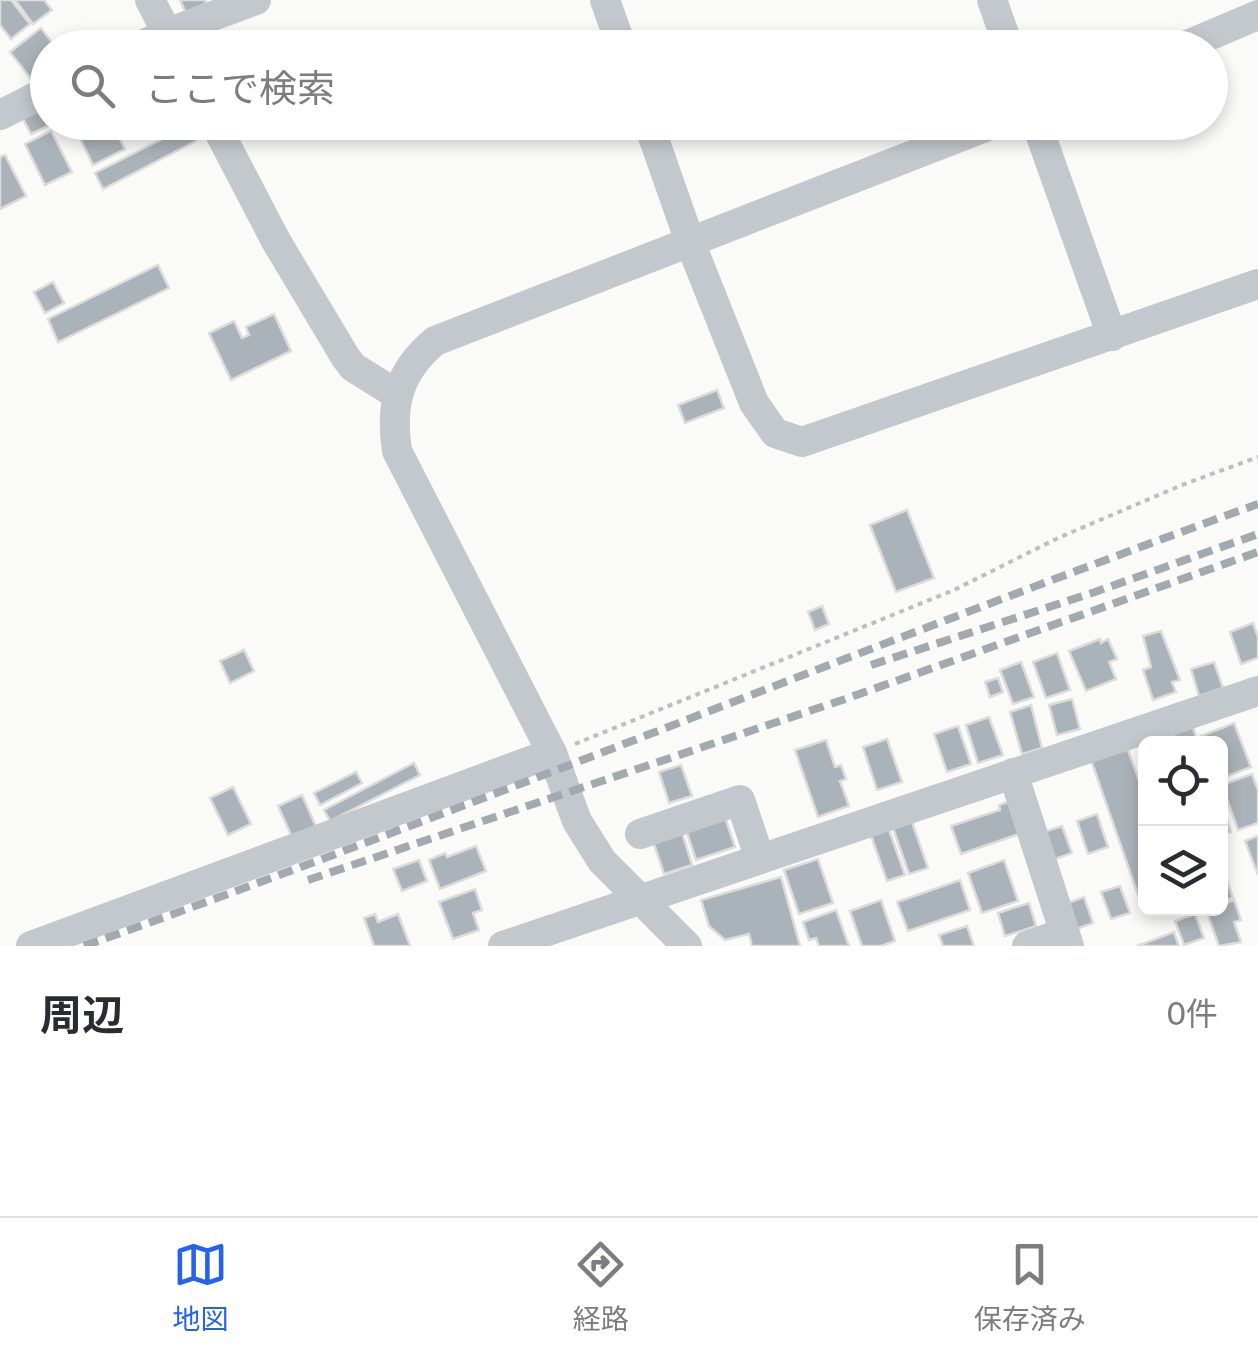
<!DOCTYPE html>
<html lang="ja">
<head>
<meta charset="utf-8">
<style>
  body { margin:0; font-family:"Public Sans","Noto Sans JP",sans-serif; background:#f2f2f3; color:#2b2b33 }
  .controls { position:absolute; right:30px; bottom:30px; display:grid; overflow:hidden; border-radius:15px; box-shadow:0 5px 15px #0003 }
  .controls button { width:90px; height:90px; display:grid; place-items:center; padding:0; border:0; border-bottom:2px solid #e1e1e2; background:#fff; color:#2b2b33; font:50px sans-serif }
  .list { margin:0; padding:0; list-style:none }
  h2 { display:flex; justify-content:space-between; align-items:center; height:130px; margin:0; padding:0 40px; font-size:42px }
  h2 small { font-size:32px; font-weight:400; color:#7c7c81 }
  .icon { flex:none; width:55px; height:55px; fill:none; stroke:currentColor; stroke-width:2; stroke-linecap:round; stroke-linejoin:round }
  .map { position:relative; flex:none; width:1258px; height:946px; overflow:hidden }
  .search { position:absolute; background:#fff; box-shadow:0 5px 15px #0003; left:30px; right:30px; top:30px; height:110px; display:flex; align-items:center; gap:25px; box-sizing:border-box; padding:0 35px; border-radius:55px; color:#7c7c81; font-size:38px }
  .sheet { height:270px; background:#fff }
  nav { display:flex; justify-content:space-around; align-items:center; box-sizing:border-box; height:140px; border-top:2px solid #e1e1e2; background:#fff; font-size:28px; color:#7c7c81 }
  nav a { display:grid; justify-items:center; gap:5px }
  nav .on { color:#2563eb }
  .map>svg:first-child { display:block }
  .building { fill:#aab3b9; stroke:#dcdcda; stroke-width:2.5 }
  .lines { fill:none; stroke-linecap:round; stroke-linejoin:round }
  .path { stroke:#bbbfc2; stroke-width:4; stroke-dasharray:5 5; stroke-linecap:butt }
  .minor { stroke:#c3c8cc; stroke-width:30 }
  .rail { stroke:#a2aab0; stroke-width:8; stroke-dasharray:15 8; stroke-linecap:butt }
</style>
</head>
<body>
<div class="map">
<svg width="1258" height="946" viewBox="0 0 1258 946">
  <rect width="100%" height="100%" fill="#fafaf8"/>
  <g class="building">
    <polygon points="0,0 11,0 30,24 11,39 0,25"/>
    <polygon points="15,0 44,0 52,10 33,24"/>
    <polygon points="180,0 205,0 206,3 186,13"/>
    <polygon points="41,28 56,48 48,48 48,72 34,83 10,52"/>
    <polygon points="39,109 48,126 31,134 22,117"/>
    <polygon points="72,122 111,122 125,149 93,165"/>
    <polygon points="188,126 196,141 103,189 95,173"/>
    <polygon points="51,131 72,172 45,185 25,144"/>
    <polygon points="5,155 26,196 0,209 0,157"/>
    <polygon points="158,265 169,288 58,342 48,319"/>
    <polygon points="53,282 64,303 45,313 34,292"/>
    <polygon points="274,314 291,351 231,380 209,333 234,321 242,338 249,335 246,327"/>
    <polygon points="717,390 724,408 685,423 678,405"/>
    <polygon points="907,510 934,578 896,592 870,525"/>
    <polygon points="822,606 829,624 815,630 808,612"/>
    <polygon points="1253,623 1258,637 1258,658 1241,664 1230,632"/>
    <polygon points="1161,631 1180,680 1172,682 1176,692 1153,700 1143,670 1151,667 1143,636"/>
    <polygon points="1100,639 1101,643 1108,639 1117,659 1109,662 1116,679 1086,691 1069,651"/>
    <polygon points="244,650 254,671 230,683 220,661"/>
    <polygon points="1057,653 1070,690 1046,698 1033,662"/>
    <polygon points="1021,662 1034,697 1013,704 1000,670"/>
    <polygon points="1214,662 1223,688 1199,696 1191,669"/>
    <polygon points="998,678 1003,692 990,697 985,682"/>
    <polygon points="1072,699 1080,729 1057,735 1049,705"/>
    <polygon points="1031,705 1042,748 1022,754 1010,712"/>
    <polygon points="989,717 1003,755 978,763 966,725"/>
    <polygon points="1234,723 1251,767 1220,779 1220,744 1204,744 1201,736"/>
    <polygon points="958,726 971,764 947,772 934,734"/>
    <polygon points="1193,727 1198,744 1147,744"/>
    <polygon points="887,739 902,782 877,790 863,747"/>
    <polygon points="826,740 835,767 841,765 846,779 840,781 849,806 818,817 795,750"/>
    <polygon points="1127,747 1146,800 1143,909 1091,760"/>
    <polygon points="414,763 420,775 330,821 324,810"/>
    <polygon points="681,765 692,796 669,803 659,772"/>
    <polygon points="356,772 362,783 320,805 314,793"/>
    <polygon points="1252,774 1258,790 1258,823 1238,830 1222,785"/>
    <polygon points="233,787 251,824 228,835 210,798"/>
    <polygon points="302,795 317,829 293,839 278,806"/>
    <polygon points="1013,800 1025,832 961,854 951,826 1000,810 999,805"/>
    <polygon points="1220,802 1231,832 1220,835"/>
    <polygon points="724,814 735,847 696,860 685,827"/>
    <polygon points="1097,814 1108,847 1088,854 1077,821"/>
    <polygon points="912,822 928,868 909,874 893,828"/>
    <polygon points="1062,826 1072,853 1050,861 1040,833"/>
    <polygon points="888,827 905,875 887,881 870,833"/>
    <polygon points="681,829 692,865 664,874 652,838"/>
    <polygon points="1258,836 1258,875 1245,841"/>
    <polygon points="476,846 486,871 440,889 429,860 445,853 447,857"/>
    <polygon points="818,859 833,903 799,914 784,870"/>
    <polygon points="419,860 427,881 402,891 393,869"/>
    <polygon points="1004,860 1018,901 982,913 968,873"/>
    <polygon points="1220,861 1233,898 1220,902"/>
    <polygon points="781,877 800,946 752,946 749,934 725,940 709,926 701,900"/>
    <polygon points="960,880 970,910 908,931 897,902"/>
    <polygon points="1120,886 1130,913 1111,919 1101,892"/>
    <polygon points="475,889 482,910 473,913 479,930 453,939 439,902"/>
    <polygon points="1084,897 1093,923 1071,931 1062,905"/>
    <polygon points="881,900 895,941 881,946 862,946 850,911"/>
    <polygon points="1234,900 1241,920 1234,922 1241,942 1219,946 1206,910 1220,908 1220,905"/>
    <polygon points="1029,903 1036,926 1005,936 998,913"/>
    <polygon points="836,910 849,946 819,946 816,938 809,940 803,922"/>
    <polygon points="375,914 378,922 398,914 410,946 374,946 364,918"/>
    <polygon points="1195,914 1204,938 1184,945 1175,921"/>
    <polygon points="967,926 974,946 943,946 939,935"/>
    <polygon points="1174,932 1179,946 1137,946"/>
  </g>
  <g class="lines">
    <polyline class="path" points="575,744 954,590 1058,538 1182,485 1258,457"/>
    <g class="minor">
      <polyline points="150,0 175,48"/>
      <polyline points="605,0 622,48"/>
      <polyline points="992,0 1009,48"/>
      <polyline points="137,48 167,33 256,0"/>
      <polyline points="1180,48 1258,15"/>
      <polyline points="0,115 48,91"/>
      <polyline points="214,122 276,241 346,358 353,367 396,394"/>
      <path d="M648 122 690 242 435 341C398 372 390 405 397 451L552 753 577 821 602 861 687 946"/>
      <polyline points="998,122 690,242 754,403 775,433 802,442 1258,284"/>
      <polyline points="1036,122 1112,336"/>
      <polyline points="1013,773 1069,946"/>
      <polyline points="640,834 740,800 760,859"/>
      <polyline points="31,946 552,753"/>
      <polyline points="503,946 1258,691"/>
      <polyline points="1027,946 1064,933"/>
    </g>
    <g class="rail">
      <polyline points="871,665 1095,592 1258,534"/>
      <polyline points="308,880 851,697 1258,552"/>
      <path d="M84 946C478 806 865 646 1258 504"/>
    </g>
  </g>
</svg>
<div class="controls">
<button><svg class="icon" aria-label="locate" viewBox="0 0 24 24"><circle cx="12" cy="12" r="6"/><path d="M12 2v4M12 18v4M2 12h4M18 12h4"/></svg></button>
<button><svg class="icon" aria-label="layers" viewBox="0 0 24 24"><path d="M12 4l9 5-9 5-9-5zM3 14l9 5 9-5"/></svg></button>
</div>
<div class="search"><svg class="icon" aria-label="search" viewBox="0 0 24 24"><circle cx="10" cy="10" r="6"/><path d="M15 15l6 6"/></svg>ここで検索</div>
</div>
<section class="sheet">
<h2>周辺<small>0件</small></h2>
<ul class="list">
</ul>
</section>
<nav>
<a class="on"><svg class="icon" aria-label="map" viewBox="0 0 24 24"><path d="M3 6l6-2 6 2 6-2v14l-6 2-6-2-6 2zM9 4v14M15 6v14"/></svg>地図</a>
<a><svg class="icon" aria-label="directions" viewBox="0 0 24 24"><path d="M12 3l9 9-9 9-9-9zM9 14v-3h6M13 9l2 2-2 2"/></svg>経路</a>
<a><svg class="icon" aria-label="saved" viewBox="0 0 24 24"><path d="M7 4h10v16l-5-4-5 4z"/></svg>保存済み</a>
</nav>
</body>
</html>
